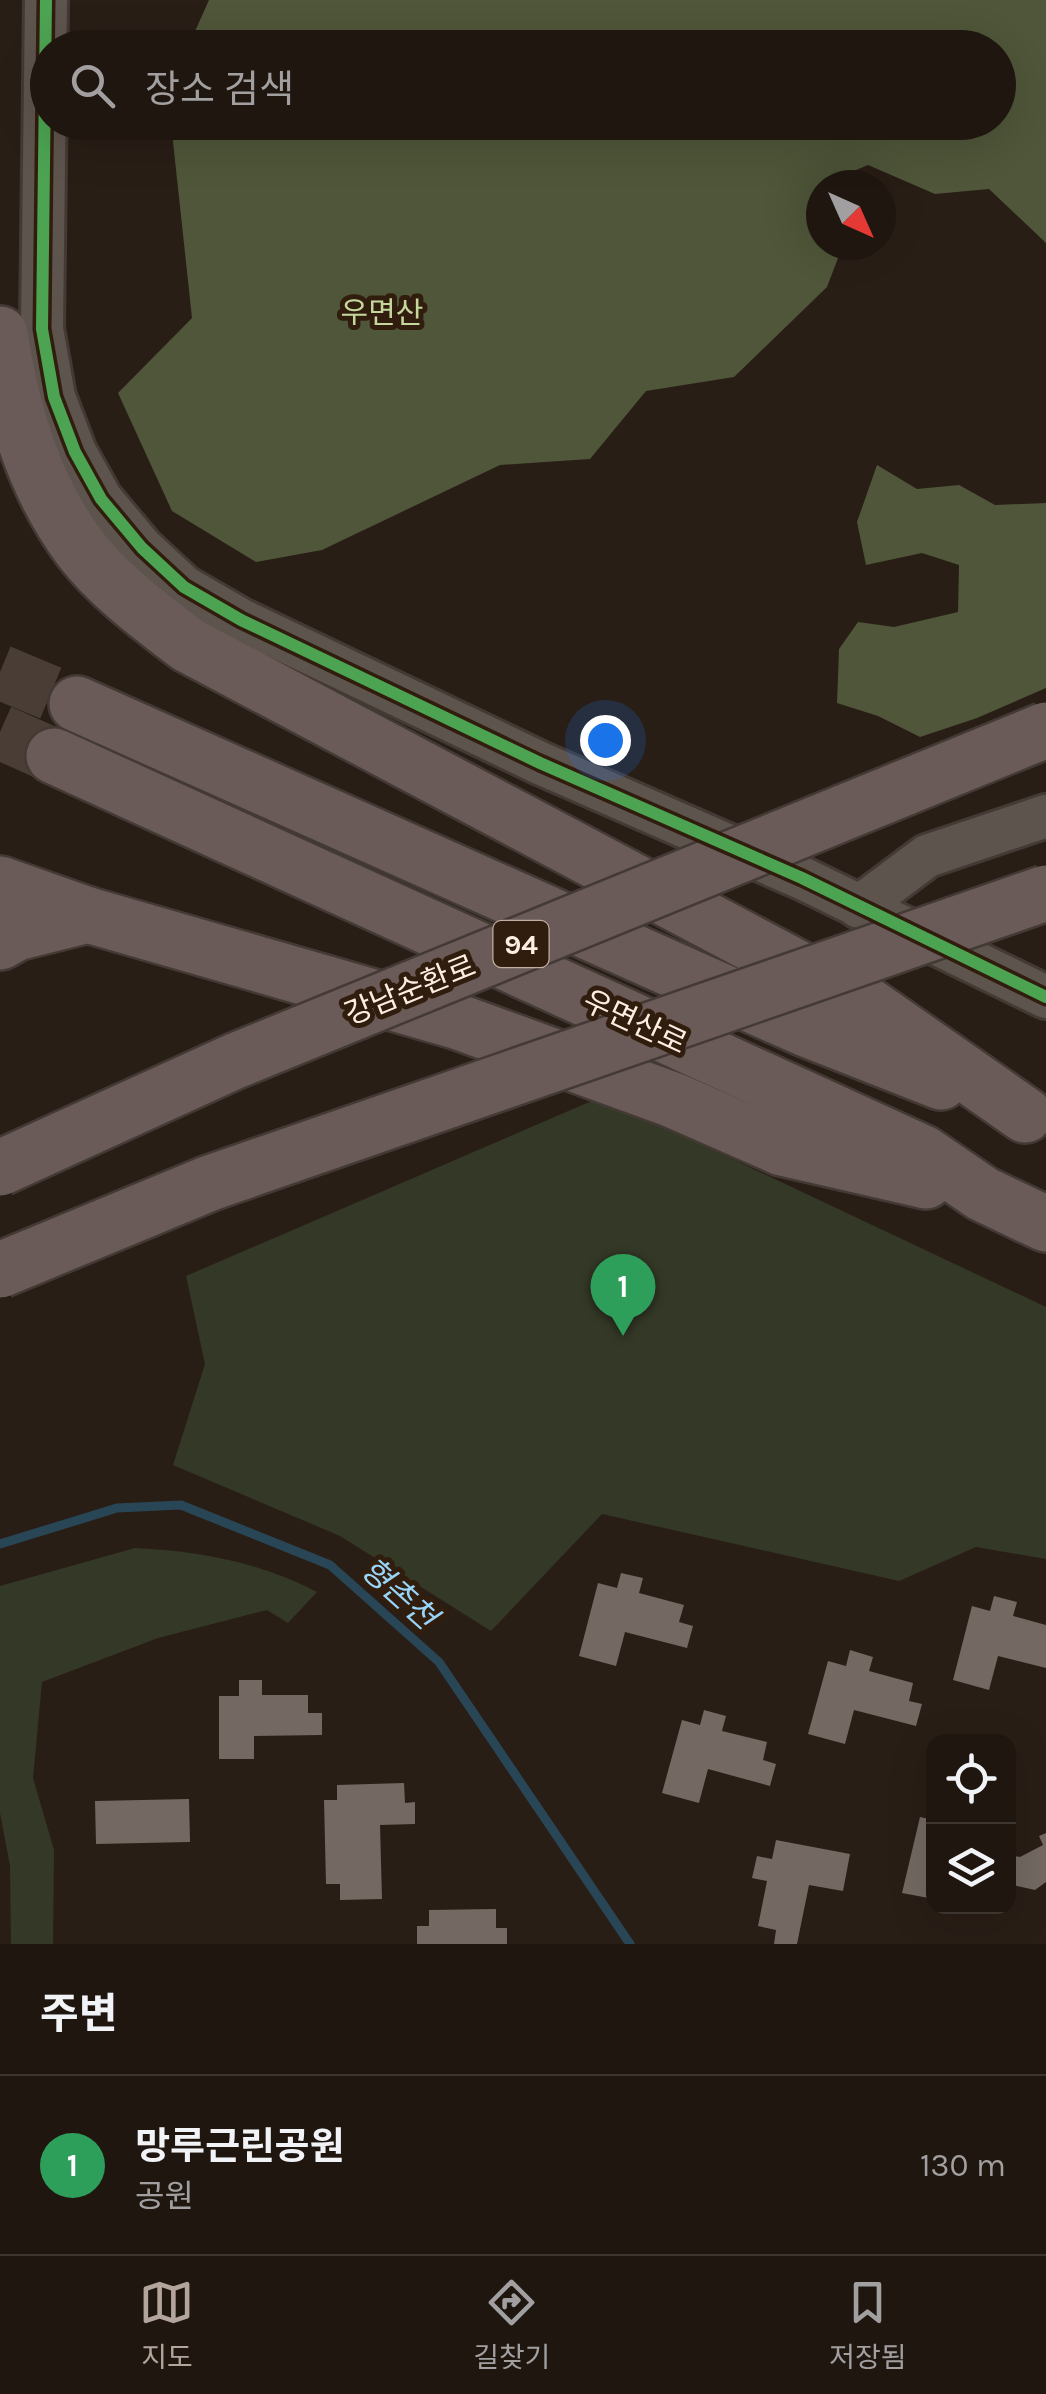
<!DOCTYPE html>
<html lang="ko">
<head>
<meta charset="utf-8">
<style>
  body { margin:0; font-family:Karla,"Noto Sans KR",sans-serif; background:#2c231e; color:#f1f3f6 }
  .controls { position:absolute; right:30px; bottom:30px; display:grid; overflow:hidden; border-radius:20px; box-shadow:0 10px 40px #0002 }
  .controls button { width:90px; height:90px; display:grid; place-items:center; padding:0; border:0; border-bottom:2px solid #3c3530; background:#1f1610; color:#f1f3f6; font:50px sans-serif }
  .compass { position:absolute; left:806px; top:170px; width:90px; height:90px; border-radius:50%; background:#1f1610; box-shadow:0 10px 40px #0002; rotate:135deg }
  .you { position:absolute; left:605px; top:740px; width:35px; height:35px; margin:-25px; border:8px solid #fff; border-radius:50%; background:#1a73e8; box-shadow:0 0 0 15px #1a73e833 }
  .badge { display:grid; place-items:center; width:65px; height:65px; border-radius:50%; background:#b3a59c; color:#fff; font-size:32px; font-weight:700 }
  .pin { position:absolute; translate:-50% -82px; filter:drop-shadow(0 2px 5px #0008) }
  .pin::after { content:''; position:absolute; top:52px; width:35px; height:30px; background:inherit; clip-path:polygon(0 0,100% 0,50% 100%) }
  .list { margin:0; padding:0; list-style:none }
  h2 { display:flex; justify-content:space-between; align-items:center; height:130px; margin:0; padding:0 40px; font-size:42px }
  h2 small { font-size:32px; font-weight:400; color:#a19f9f }
  .list li { display:grid; grid-template-columns:65px 1fr auto; gap:30px; align-items:center; box-sizing:border-box; height:180px; padding:0 40px; border-top:2px solid #3c3530 }
  .list b { display:block; font-size:38px; white-space:nowrap }
  .list p { margin:0; font-size:32px; white-space:nowrap; color:#a19f9f }
  .list em { font-size:32px; font-style:normal; color:#a19f9f }
  .icon { flex:none; width:55px; height:55px; fill:none; stroke:currentColor; stroke-width:2; stroke-linecap:round; stroke-linejoin:round }
  .map { position:relative; flex:none; width:1046px; height:1944px; overflow:hidden }
  .search { position:absolute; background:#1f1610; box-shadow:0 10px 40px #0002; left:30px; right:30px; top:30px; height:110px; display:flex; align-items:center; gap:25px; box-sizing:border-box; padding:0 35px; border-radius:55px; color:#a19f9f; font-size:38px }
  .sheet { height:310px; background:#1f1610 }
  nav { display:flex; justify-content:space-around; align-items:center; box-sizing:border-box; height:140px; border-top:2px solid #3c3530; background:#1f1610; font-size:28px; color:#a19f9f }
  nav a { display:grid; justify-items:center; gap:5px }
  nav .on { color:#b3a59c }
  .map>svg:first-child { display:block }
  .green { fill:#343826 }
  .forest { fill:#4f5639 }
  .lines { fill:none; stroke-linecap:round; stroke-linejoin:round }
  .stream { stroke:#294657; stroke-width:9 }
  .building { fill:#736962 }
  .highway-tunnel { stroke:#493d35; stroke-width:55; stroke-dasharray:55 28; stroke-linecap:butt }
  .minor-casing { stroke:#443a35; stroke-width:48 }
  .highway-casing { stroke:#443a35; stroke-width:60 }
  .minor { stroke:#5e544e; stroke-width:42 }
  .highway { stroke:#6a5a58; stroke-width:55 }
  .highway-bridge-casing { stroke:#443a35; stroke-width:60; stroke-linecap:butt }
  .highway-bridge { stroke:#6a5a58; stroke-width:55 }
  .cycleway-casing { stroke:#311d0e; stroke-width:19 }
  .cycleway { stroke:#4ca352; stroke-width:12 }
  .labels { text-anchor:middle; stroke-width:10; stroke-linejoin:round; paint-order:stroke }
  .shield { fill:#311d0e; stroke:#c0afa4; stroke-width:2.5 }
  .shield-label { font-size:28px; font-weight:bold; fill:#fdeee4 }
  .park-label { font-size:30px; fill:#c5d79d; stroke:#311d0e }
  .street-label { font-size:30px; fill:#fdeee4; stroke:#311d0e }
  .water-label { font-size:32px; font-style:italic; fill:#97d4f8; stroke:#311d0e }
</style>
</head>
<body>
<div class="map">
<svg width="1046" height="1944" viewBox="0 0 1046 1944">
  <rect width="100%" height="100%" fill="#291e16"/>
  <g class="green">
    <polygon points="601,1097 1046,1307 1046,1559 976,1547 899,1581 602,1514 491,1631 340,1536 173,1465 205,1364 186,1276"/>
    <path d="M135 1548C200 1551 259 1562 317 1592L288 1623 267 1610 158 1638 42 1682 33 1778 54 1850 53 1944H11L10 1866 0 1813V1586Z"/>
  </g>
  <g class="forest">
    <polygon points="209,0 1046,0 1046,243 989,189 935,194 868,165 821,185 821,245 843,245 827,287 734,377 646,391 590,459 500,465 322,550 256,562 172,511 118,393 192,318 171,123 998,122 998,48 188,47"/>
    <polygon points="877,465 917,489 959,485 995,505 1046,503 1046,688 977,718 920,737 878,716 837,703 839,649 858,622 894,627 958,612 959,565 922,553 866,565 857,522"/>
  </g>
  <g class="lines">
    <polyline class="stream" points="0,1544 117,1508 181,1505 330,1565 439,1662 630,1944"/>
  </g>
  <g class="building">
    <polygon points="621,1573 643,1578 639,1593 684,1605 679,1622 693,1626 687,1648 625,1632 616,1666 579,1656 598,1583 617,1588"/>
    <polygon points="994,1596 1017,1602 1013,1616 1046,1625 1046,1668 998,1656 989,1690 953,1680 972,1606 990,1611"/>
    <polygon points="850,1650 873,1657 869,1671 913,1683 909,1701 922,1704 916,1726 854,1710 845,1744 808,1734 828,1661 846,1666"/>
    <polygon points="239,1680 262,1680 262,1695 308,1695 308,1713 322,1713 322,1735 254,1736 254,1759 219,1759 219,1696 239,1696"/>
    <polygon points="704,1710 726,1716 722,1731 767,1742 763,1760 776,1764 770,1786 708,1769 699,1803 662,1793 682,1720 700,1725"/>
    <polygon points="404,1783 405,1803 415,1802 415,1824 380,1825 382,1899 340,1900 340,1884 326,1884 324,1800 337,1800 337,1785"/>
    <polygon points="189,1799 190,1842 96,1844 95,1801"/>
    <polygon points="920,1817 934,1820 934,1899 902,1893"/>
    <polygon points="1046,1833 1046,1882 1035,1890 1008,1884 1008,1855 1020,1857 1043,1845 1039,1836"/>
    <polygon points="776,1840 850,1854 843,1891 809,1885 797,1944 774,1944 776,1930 758,1926 767,1881 752,1878 757,1856 772,1859"/>
    <polygon points="496,1909 496,1928 507,1928 507,1944 417,1944 417,1926 429,1926 429,1910"/>
  </g>
  <g class="lines">
    <g class="highway-tunnel">
      <polyline points="0,672 77,704"/>
      <polyline points="0,732 54,756"/>
    </g>
    <g class="minor-casing">
      <g id="minor">
        <polyline points="46,0 42,329 54,397 75,452 101,499 142,548 184,587 241,620 540,763 802,878 1046,997"/>
        <polyline points="859,907 927,856 1046,816"/>
      </g>
    </g>
    <g class="highway-casing">
      <g id="highway">
        <path d="M0 334C12 410 33 485 80 548 109 586 150 616 188 645L869 1006 1025 1115"/>
        <polyline points="77,704 806,1029 941,1082"/>
        <polyline points="54,756 923,1153 983,1194 1046,1224"/>
        <polyline points="0,884 88,915 456,1021 673,1100 782,1148 926,1181"/>
        <polyline points="0,942 16,933 88,915"/>
      </g>
    </g>
    <use href="#minor" class="minor"/>
    <use href="#highway" class="highway"/>
    <g class="highway-bridge-casing">
      <g id="highway-bridge">
        <polyline points="0,1168 235,1061 1046,730"/>
        <polyline points="0,1270 210,1183 1046,893"/>
      </g>
    </g>
    <use href="#highway-bridge" class="highway-bridge"/>
    <g class="cycleway-casing">
      <polyline id="cycleway" points="46,0 42,329 54,397 75,452 101,499 142,548 184,587 241,620 540,763 802,878 1046,997"/>
    </g>
    <use href="#cycleway" class="cycleway"/>
  </g>
  <g class="labels">
    <rect class="shield" x="493.5" y="921" width="55" height="46" rx="8"/>
    <g class="shield-label">
      <text x="521" y="954">94</text>
    </g>
    <g class="park-label">
      <text x="382" y="323">우면산</text>
    </g>
    <g class="street-label">
      <text transform="translate(410 990) rotate(-22)" y="10">강남순환로</text>
      <text transform="translate(635 1022) rotate(25)" y="10">우면산로</text>
    </g>
    <g class="water-label">
      <text transform="translate(399 1593) rotate(42)" y="11">형촌천</text>
    </g>
  </g>
</svg>
<div class="controls">
<button><svg class="icon" aria-label="locate" viewBox="0 0 24 24"><circle cx="12" cy="12" r="6"/><path d="M12 2v4M12 18v4M2 12h4M18 12h4"/></svg></button>
<button><svg class="icon" aria-label="layers" viewBox="0 0 24 24"><path d="M12 4l9 5-9 5-9-5zM3 14l9 5 9-5"/></svg></button>
</div>
<svg class="compass" viewBox="-18 -18 36 36"><path d="M0-13l5 13h-10z" fill="#e53935"/><path d="M0 13l5-13h-10z" fill="#a19f9f"/></svg>
<div class="you"></div>
<div class="pin badge" style="left:623px;top:1336px;background:#2e9e5b">1</div>
<div class="search"><svg class="icon" aria-label="search" viewBox="0 0 24 24"><circle cx="10" cy="10" r="6"/><path d="M15 15l6 6"/></svg>장소 검색</div>
</div>
<section class="sheet">
<h2>주변<small></small></h2>
<ul class="list">
<li><span class="badge" style="background:#2e9e5b">1</span><div><b>망루근린공원</b><p>공원</p></div><em>130 m</em></li>
</ul>
</section>
<nav>
<a class="on"><svg class="icon" aria-label="map" viewBox="0 0 24 24"><path d="M3 6l6-2 6 2 6-2v14l-6 2-6-2-6 2zM9 4v14M15 6v14"/></svg>지도</a>
<a><svg class="icon" aria-label="directions" viewBox="0 0 24 24"><path d="M12 3l9 9-9 9-9-9zM9 14v-3h6M13 9l2 2-2 2"/></svg>길찾기</a>
<a><svg class="icon" aria-label="saved" viewBox="0 0 24 24"><path d="M7 4h10v16l-5-4-5 4z"/></svg>저장됨</a>
</nav>
</body>
</html>
